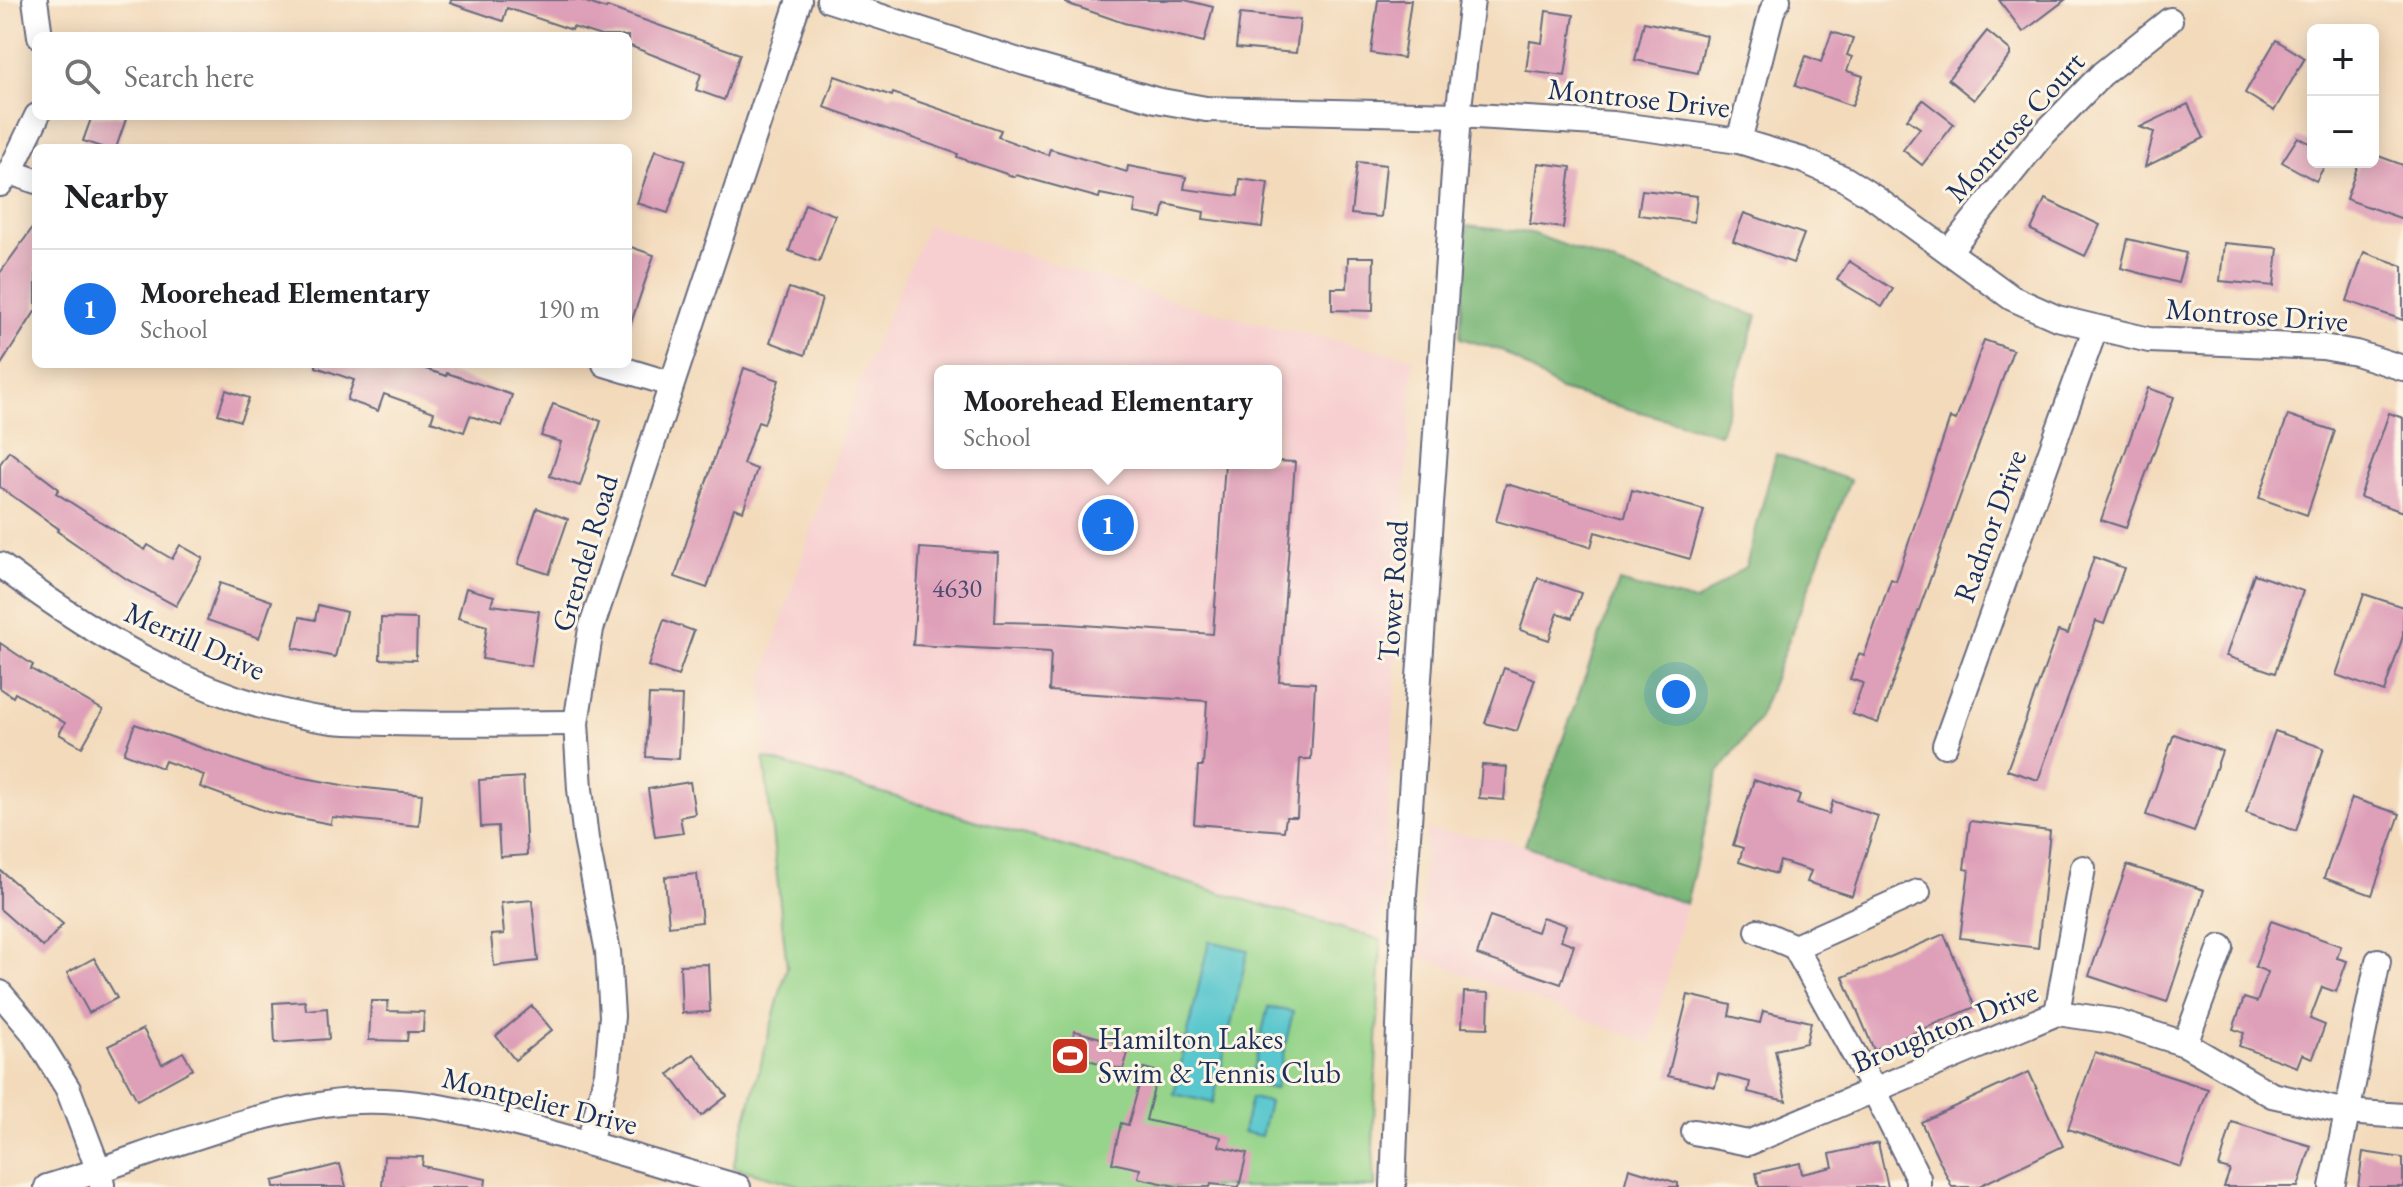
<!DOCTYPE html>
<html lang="en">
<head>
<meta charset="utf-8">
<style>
  body { margin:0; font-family:"EB Garamond",serif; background:#f2f2f2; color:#202124 }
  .controls { position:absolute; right:24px; top:24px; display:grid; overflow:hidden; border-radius:12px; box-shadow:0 4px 20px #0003 }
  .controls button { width:72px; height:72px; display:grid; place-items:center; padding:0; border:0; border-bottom:2px solid #e0e0e0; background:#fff; color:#202124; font:40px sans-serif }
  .you { position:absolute; left:1676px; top:694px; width:28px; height:28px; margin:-20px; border:6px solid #fff; border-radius:50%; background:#1a73e8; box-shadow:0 0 0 12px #1a73e833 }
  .badge { display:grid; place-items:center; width:52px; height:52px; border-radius:50%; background:#1a73e8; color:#fff; font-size:26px; font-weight:700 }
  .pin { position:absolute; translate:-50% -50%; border:4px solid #fff; box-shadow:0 2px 8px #0006 }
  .popup { position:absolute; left:934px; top:365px; width:348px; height:104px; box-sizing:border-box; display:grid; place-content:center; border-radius:12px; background:#fff; filter:drop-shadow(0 2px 6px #0005); font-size:26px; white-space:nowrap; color:#757577 }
  .popup b { font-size:30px; color:#202124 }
  .popup::after { content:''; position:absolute; left:50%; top:100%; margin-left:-16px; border:16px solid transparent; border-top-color:#fff }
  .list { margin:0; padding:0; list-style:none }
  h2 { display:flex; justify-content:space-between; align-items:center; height:104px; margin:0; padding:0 32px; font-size:34px }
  h2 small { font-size:26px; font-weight:400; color:#757577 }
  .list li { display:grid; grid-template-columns:52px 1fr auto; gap:24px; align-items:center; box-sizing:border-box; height:120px; padding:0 32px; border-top:2px solid #e0e0e0 }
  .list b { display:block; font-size:30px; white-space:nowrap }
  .list p { margin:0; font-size:26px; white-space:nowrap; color:#757577 }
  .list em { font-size:26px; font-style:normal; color:#757577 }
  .icon { flex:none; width:44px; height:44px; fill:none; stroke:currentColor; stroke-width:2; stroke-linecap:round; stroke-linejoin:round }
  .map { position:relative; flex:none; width:2403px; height:1187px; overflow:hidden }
  .search { position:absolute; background:#fff; box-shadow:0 4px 20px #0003; left:32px; top:32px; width:600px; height:88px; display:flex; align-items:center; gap:20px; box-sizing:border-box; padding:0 28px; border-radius:12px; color:#757577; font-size:30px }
  .panel { position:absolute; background:#fff; box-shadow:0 4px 20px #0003; left:32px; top:144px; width:600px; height:224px; border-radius:12px }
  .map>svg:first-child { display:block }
  .built { fill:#f7cfd0; fill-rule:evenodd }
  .green { fill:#95d48a; stroke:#588274; stroke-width:2 }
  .forest { fill:#78b676; stroke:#4a726a; stroke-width:2 }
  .water { fill:#5ac7ce; stroke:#3a7b96; stroke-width:2 }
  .building { fill:#de9fb8 }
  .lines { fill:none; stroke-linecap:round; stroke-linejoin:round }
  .minor-casing { stroke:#676b7f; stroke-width:28 }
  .minor { stroke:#fff; stroke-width:24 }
  .labels { text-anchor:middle; stroke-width:6; stroke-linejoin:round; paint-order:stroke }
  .number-label { font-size:26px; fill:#4c4b74 }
  .street-label { font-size:30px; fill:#1b2f5e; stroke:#fcf5e5 }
  .poi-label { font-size:30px; fill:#1b2f5e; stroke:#fcf5e5; text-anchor:start }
</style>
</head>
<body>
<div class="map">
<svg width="2403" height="1187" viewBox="0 0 2403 1187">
  <rect width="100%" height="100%" fill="#fcf5e5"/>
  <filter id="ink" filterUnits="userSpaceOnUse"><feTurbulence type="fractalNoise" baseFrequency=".0125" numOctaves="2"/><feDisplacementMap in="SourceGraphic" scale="16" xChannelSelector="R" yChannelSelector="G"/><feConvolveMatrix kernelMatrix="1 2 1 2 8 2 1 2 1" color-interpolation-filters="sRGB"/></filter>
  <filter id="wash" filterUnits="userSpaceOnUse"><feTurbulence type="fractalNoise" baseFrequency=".006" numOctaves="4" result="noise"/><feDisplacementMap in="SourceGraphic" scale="32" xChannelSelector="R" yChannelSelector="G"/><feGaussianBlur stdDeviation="1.8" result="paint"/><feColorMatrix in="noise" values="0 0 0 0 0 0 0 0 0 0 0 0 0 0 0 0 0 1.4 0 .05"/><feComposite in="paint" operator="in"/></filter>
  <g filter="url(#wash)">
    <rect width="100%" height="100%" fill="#f3dabb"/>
    <g class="built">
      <path d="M928 225 1181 303 1277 328 1413 358 1381 940 764 758 763 677 862 374ZM940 371H1276V463H940Z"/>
      <polygon points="1426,830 1509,840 1686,904 1651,1044 1418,956"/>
    </g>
    <polygon class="green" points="764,758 1381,940 1373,1145 1375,1187 805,1187 733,1167 787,967"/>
    <g class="forest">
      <polygon points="1467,226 1531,233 1757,316 1720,434 1560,390 1503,351 1460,338"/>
      <polygon points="1776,454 1850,480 1758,720 1718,773 1686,904 1525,845 1619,582 1696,602 1746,566"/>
    </g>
    <g class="water">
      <polygon points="1209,941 1248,950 1213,1103 1174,1094"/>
      <polygon points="1268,1007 1293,1012 1275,1089 1250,1083"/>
      <polygon points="1251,1098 1269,1102 1261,1136 1243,1132"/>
    </g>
    <g id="blocks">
      <g class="building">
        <polygon points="451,0 580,0 606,9 607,7 740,54 724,100 696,90 701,74 628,45 628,36 601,36 573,27 572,30 507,8 503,21 450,3"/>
        <polygon points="1066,0 1185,0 1213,7 1204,42 1124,23 1066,3"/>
        <polygon points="1378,0 1411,0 1403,58 1371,53"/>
        <polygon points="1999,0 2065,0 2023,32"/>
        <polygon points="1546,11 1574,15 1565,76 1526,71 1530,41 1542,43"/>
        <polygon points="1240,14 1300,20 1296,53 1236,48"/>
        <polygon points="1644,22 1706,35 1698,73 1635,60"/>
        <polygon points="1987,31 2010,50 2010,56 1974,100 1948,79"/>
        <polygon points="1832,32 1853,39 1847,55 1852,57 1847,71 1863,76 1852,106 1795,86 1806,56 1821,62"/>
        <polygon points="2276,40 2305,58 2274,111 2245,93"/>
        <polygon points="835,76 892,96 893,93 1001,130 998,137 1048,155 1050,149 1127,172 1128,166 1186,177 1184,189 1238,196 1240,179 1268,183 1262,227 1203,219 1204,212 1165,204 1162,218 1134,213 1136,201 1100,194 1099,198 1016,175 1015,177 957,157 958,154 824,107"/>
        <polygon points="1923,100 1954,124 1922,165 1903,150 1920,128 1907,119"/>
        <polygon points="2188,104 2204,138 2145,167 2154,132 2140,127"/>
        <polygon points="92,116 127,116 116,148 104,148 83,141"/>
        <polygon points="2298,137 2313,145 2313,162 2327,162 2316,181 2282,162"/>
        <polygon points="655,150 686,160 668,213 637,203"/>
        <polygon points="2373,154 2403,165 2403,219 2346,199 2359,162 2373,162"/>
        <polygon points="1357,162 1386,165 1381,217 1351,214"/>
        <polygon points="1538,163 1571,167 1563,228 1530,224"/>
        <polygon points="1642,190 1697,196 1694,222 1638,215"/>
        <polygon points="2045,199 2100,225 2085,256 2031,230"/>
        <polygon points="805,204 835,215 819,262 789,251"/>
        <polygon points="1744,213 1804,234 1793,263 1733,241"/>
        <polygon points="36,223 36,310 0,366 0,273"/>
        <polygon points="2128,239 2186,253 2178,283 2121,268"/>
        <polygon points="2224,243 2278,248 2274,286 2220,281"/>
        <polygon points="628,246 654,255 631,323 628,322"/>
        <polygon points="2364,252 2403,266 2403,320 2347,301"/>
        <polygon points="1348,257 1374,257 1373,311 1332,310 1332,288 1347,288"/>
        <polygon points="1849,261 1893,289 1882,307 1837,280"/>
        <polygon points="789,288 822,299 805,355 770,342"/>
        <polygon points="1984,340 2013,350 1878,723 1852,714 1863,683 1850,679 1859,654 1864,656 1891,579 1896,581 1950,418 1956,420"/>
        <polygon points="316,364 411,364 446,376 447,373 512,395 502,426 470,416 464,432 431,421 434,412 384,394 378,411 347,400 354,380 316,367"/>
        <polygon points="744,368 779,380 764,424 758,422 743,464 757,469 743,511 734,508 707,588 675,577"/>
        <polygon points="2148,388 2174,397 2126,528 2101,520"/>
        <polygon points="226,390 249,398 240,421 218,414"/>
        <polygon points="553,404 601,421 580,486 550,476 561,442 541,436"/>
        <polygon points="2389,413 2403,418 2403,512 2360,497"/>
        <polygon points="2288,415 2335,431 2307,515 2259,498"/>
        <polygon points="9,451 59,489 56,493 145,550 148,545 172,559 180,545 203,558 176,606 128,580 57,531 59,529 0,487 0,464"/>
        <polygon points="1276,461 1295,462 1279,681 1315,683 1311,759 1300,759 1297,817 1286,817 1284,831 1194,824 1198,766 1203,766 1207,701 1049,691 1051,652 913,645 920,548 998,553 995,622 1053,623 1213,634 1225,463"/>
        <polygon points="1506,484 1625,517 1632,490 1704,510 1690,559 1595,532 1591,547 1496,521"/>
        <polygon points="537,508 568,519 549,574 518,564"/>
        <polygon points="2094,557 2124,568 2104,624 2096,621 2038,780 2007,770 2058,631 2068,634"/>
        <polygon points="2254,574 2303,591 2275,673 2226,656"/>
        <polygon points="1538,578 1581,593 1572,618 1558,613 1549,640 1520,630"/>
        <polygon points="220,583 272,601 259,638 207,620"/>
        <polygon points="466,588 494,596 491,605 539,611 531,666 482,659 487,626 458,618"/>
        <polygon points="2364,594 2403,607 2403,636 2384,692 2336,675"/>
        <polygon points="318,605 346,612 335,657 293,648 300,617 315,620"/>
        <polygon points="381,618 417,619 416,660 380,659"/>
        <polygon points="664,620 694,631 678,676 648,666"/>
        <polygon points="0,643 33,665 31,669 103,710 82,747 59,734 65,723 15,693 13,697 0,688"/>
        <polygon points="1504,668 1535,679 1517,731 1485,723"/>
        <polygon points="649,695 682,696 679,759 646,757"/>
        <polygon points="135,724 263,770 347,786 422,794 419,826 332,817 331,824 268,812 200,787 204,775 165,761 162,768 124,753"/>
        <polygon points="2275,731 2324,748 2296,831 2246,813"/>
        <polygon points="2174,734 2222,751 2194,832 2146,815"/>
        <polygon points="1482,765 1507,767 1504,800 1479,798"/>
        <polygon points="523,777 527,855 500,857 498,826 481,827 479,780"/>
        <polygon points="1754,780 1800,795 1797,804 1829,814 1833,801 1878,816 1852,896 1807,882 1811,871 1780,861 1776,874 1739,862 1743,848 1733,845"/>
        <polygon points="690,782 695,814 680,817 683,833 655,837 648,789"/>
        <polygon points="2352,798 2400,814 2372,895 2324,878"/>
        <polygon points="1970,821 2050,831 2038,948 1960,938 1969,870 1964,869"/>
        <polygon points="2127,865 2204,890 2167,1002 2089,976"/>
        <polygon points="0,870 63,924 43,947 0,909"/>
        <polygon points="697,874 702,922 669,926 665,877"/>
        <polygon points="532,900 538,961 494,966 491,935 504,934 501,903"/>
        <polygon points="1490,916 1537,932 1542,917 1566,925 1561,940 1574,945 1561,984 1477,955"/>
        <polygon points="2271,921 2341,946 2337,958 2347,961 2336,992 2322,987 2310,1019 2325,1025 2313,1058 2302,1054 2297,1067 2239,1046 2244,1033 2233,1029 2244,998 2257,1002 2268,972 2255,967"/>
        <polygon points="1944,934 1975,1007 1874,1050 1843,977"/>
        <polygon points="94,958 117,998 89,1013 67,973"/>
        <polygon points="708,964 710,1012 682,1013 680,965"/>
        <polygon points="1464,992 1489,993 1488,1028 1462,1027"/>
        <polygon points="1688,995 1731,1005 1729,1016 1760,1023 1763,1011 1811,1022 1806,1043 1775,1050 1786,1101 1748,1092 1750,1082 1718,1074 1715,1087 1668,1076"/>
        <polygon points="305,1001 306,1010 327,1008 329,1039 275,1043 273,1003"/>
        <polygon points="371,1001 388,1001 387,1011 424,1012 423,1032 408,1032 407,1041 369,1040"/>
        <polygon points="532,1006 552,1030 515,1060 496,1036"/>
        <polygon points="143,1029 162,1064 183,1052 193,1069 137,1100 108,1046"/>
        <polygon points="1075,1031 1130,1046 1123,1070 1068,1054"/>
        <polygon points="2095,1052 2208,1089 2181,1167 2068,1129"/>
        <polygon points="694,1054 727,1096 701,1116 669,1074"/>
        <polygon points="1144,1068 1158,1072 1146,1120 1221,1137 1219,1146 1247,1153 1239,1187 1211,1184 1210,1187 1180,1187 1138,1178 1140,1169 1112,1163 1121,1123 1128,1125"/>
        <polygon points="2029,1072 2063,1146 1977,1187 1952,1187 1921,1122"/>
        <polygon points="2232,1122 2311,1146 2298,1187 2224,1187 2230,1170 2219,1167"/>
        <polygon points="1878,1143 1888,1187 1759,1187 1756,1173 1800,1163 1802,1174 1833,1167 1830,1154"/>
        <polygon points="2363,1152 2403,1158 2403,1187 2358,1187"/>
        <polygon points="384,1156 423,1157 422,1166 486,1179 485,1187 382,1187"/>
        <polygon points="340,1164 346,1187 274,1187 273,1181"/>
        <polygon points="1629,1168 1678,1183 1678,1187 1624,1187"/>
      </g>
    </g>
  </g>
  <g filter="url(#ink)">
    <use href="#blocks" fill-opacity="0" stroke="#676b7f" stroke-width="2"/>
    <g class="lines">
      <g class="minor-casing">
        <g id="minor">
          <polyline points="35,0 40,36"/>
          <polyline points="829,0 1025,63 1156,100 1206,109 1458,115 1613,124 1739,141 1802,160 1845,179 1875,198 2012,298 2057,318 2149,340 2323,347 2356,353 2403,368"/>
          <polyline points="1739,141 1772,11 1778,0"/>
          <polyline points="10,172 36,181"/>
          <polyline points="0,184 10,172 37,116"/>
          <polyline points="1949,251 2038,140 2102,74 2170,20"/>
          <polyline points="605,364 671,384"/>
          <path d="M0 565C99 639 208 705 333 721 351 723 369 722 387 723 450 725 513 723 576 723"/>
          <polyline points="1945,745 2095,329"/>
          <polyline points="1758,931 1795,947 1874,1090 1918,1178 1918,1187"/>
          <polyline points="1795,947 1918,892"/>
          <polyline points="0,993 32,1031 68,1089 99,1171 102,1185"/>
          <polyline points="2057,1013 2083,868"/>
          <polyline points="2185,1044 2221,947"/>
          <polyline points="1694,1132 1748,1143 2057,1013 2113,1021 2185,1044 2272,1095 2346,1112 2403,1116"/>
          <polyline points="589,1143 607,1073 612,1016 608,952 586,839 580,789 576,723 591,629 799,0"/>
          <path d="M47 1187C139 1159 229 1119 325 1104 398 1093 470 1112 540 1130 606 1148 672 1168 738 1187"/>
          <polyline points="1393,1187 1404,894 1458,115 1472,0"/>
          <polyline points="2332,1187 2378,961"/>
        </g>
      </g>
      <use href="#minor" class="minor"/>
    </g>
  </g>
  <defs>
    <g id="stadium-square" transform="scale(2)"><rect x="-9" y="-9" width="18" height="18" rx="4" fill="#c8321e" stroke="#fcf5e5"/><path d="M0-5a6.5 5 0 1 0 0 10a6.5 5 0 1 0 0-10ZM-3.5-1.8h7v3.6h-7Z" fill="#fff"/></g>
  </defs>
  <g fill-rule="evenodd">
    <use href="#stadium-square" x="1070" y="1056"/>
  </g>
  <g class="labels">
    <g class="number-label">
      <text x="957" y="597">4630</text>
    </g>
    <g class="street-label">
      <text transform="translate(1639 98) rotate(6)" y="10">Montrose Drive</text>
      <text transform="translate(2015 127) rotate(-48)" y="10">Montrose Court</text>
      <text transform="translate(2257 315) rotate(4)" y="10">Montrose Drive</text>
      <text transform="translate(1990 526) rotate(-70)" y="10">Radnor Drive</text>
      <text transform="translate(585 553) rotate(-73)" y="10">Grendel Road</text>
      <text transform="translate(1393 591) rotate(-86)" y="10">Tower Road</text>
      <text transform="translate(195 641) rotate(24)" y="10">Merrill Drive</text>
      <text transform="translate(1945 1027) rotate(-22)" y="10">Broughton Drive</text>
      <text transform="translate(540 1101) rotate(14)" y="10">Montpelier Drive</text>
    </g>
    <g class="poi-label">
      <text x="1098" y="1049">Hamilton Lakes<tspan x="1098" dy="34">Swim &amp; Tennis Club</tspan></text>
    </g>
  </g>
</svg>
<div class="controls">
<button>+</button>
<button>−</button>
</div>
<div class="you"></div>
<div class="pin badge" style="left:1108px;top:525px">1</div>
<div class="popup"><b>Moorehead Elementary</b>School</div>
<div class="search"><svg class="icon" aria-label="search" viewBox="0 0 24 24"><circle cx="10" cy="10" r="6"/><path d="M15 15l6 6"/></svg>Search here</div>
<section class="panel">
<h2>Nearby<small></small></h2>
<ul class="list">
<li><span class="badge">1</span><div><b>Moorehead Elementary</b><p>School</p></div><em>190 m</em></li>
</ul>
</section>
</div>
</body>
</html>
